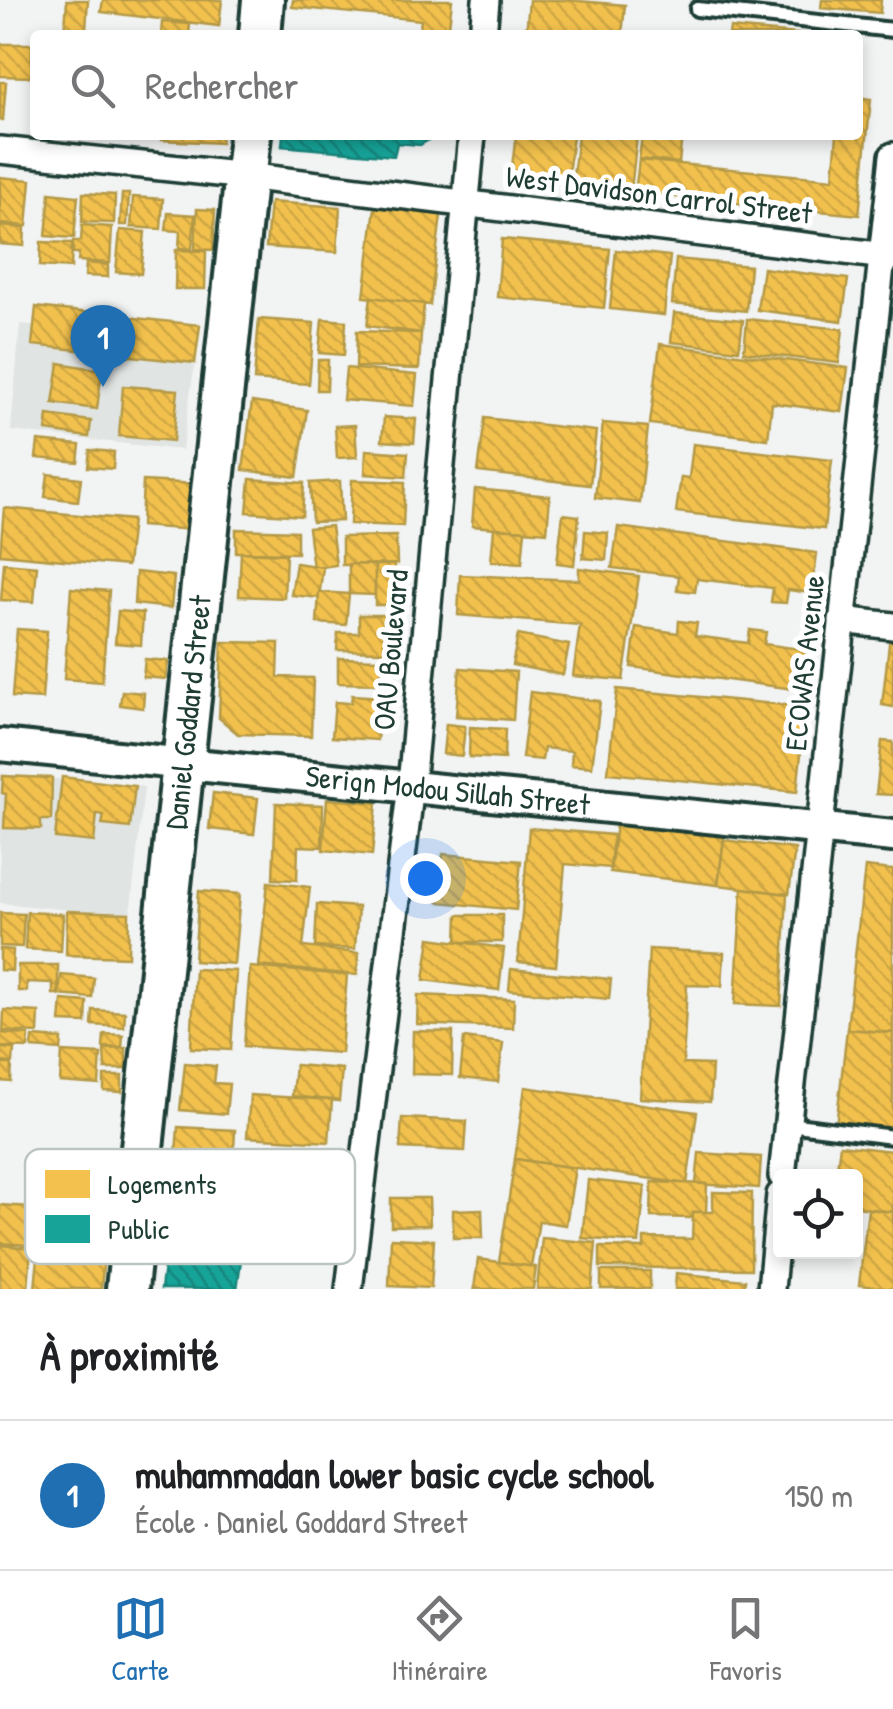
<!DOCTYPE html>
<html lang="fr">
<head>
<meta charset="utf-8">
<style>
  body { margin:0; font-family:"Patrick Hand",sans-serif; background:#f6f6f6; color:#202124 }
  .controls { position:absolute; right:30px; bottom:30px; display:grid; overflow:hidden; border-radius:10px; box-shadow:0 5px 15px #0003 }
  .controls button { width:90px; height:90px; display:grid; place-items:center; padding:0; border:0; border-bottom:2px solid #e0e0e0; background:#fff; color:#202124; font:50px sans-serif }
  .you { position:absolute; left:425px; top:878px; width:35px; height:35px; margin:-25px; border:8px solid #fff; border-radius:50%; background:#1a73e8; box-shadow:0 0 0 15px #1a73e833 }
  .badge { display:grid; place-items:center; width:65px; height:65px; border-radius:50%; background:#1f6fb2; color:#fff; font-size:32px; font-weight:700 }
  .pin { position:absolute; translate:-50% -82px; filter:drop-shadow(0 2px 5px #0008) }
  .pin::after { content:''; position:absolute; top:52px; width:35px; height:30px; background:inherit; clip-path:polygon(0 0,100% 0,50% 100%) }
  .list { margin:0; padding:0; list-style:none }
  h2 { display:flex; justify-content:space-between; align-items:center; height:130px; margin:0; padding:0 40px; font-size:42px }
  h2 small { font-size:32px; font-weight:400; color:#757577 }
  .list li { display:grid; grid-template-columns:65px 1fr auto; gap:30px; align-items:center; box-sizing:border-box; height:150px; padding:0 40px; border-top:2px solid #e0e0e0 }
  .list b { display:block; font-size:38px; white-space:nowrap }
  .list p { margin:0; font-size:32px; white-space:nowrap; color:#757577 }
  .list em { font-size:32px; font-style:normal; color:#757577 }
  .icon { flex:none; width:55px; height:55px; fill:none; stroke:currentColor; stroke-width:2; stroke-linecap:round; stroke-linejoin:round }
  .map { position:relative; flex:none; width:893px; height:1289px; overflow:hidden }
  .search { position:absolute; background:#fff; box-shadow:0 5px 15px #0003; left:30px; right:30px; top:30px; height:110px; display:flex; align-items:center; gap:25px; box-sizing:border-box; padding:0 35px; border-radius:10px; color:#757577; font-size:38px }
  .sheet { height:280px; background:#fff }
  nav { display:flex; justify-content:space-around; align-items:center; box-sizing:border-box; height:140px; border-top:2px solid #e0e0e0; background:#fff; font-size:28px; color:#757577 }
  nav a { display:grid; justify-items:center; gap:5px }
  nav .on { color:#1f6fb2 }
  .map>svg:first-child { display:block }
  .built { fill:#e0e4e3 }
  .homes { fill:url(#homes-back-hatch); stroke:#b39946; stroke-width:2.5 }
  .public { fill:url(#public-back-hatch); stroke:#19847a; stroke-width:2.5 }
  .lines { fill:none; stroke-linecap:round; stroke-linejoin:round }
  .service-casing { stroke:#1f3d34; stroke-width:20 }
  .minor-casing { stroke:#1f3d34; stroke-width:32 }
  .tertiary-casing { stroke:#1f3d34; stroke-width:38 }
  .trunk-casing { stroke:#1f3d34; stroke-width:48 }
  .service { stroke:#fff; stroke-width:12 }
  .minor { stroke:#fff; stroke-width:25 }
  .tertiary { stroke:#fff; stroke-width:30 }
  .trunk { stroke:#fff; stroke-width:40 }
  .labels { text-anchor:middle; stroke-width:10; stroke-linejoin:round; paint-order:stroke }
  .street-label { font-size:30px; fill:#1f3d34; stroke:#fff }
  .key { fill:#fff; stroke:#bcc5c2; stroke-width:2.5 }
  .key-label { font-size:28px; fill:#1f3d34 }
</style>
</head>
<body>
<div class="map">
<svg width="893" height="1289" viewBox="0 0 893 1289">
  <defs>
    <pattern id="homes-back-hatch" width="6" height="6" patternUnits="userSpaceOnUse" patternTransform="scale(2.5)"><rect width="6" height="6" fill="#f2c14e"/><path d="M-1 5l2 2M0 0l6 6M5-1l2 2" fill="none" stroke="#cfa745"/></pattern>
    <pattern id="public-back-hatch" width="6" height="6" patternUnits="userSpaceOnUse" patternTransform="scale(2.5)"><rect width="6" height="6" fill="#17a398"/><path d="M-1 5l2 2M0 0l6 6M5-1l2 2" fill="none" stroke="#14867d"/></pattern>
  </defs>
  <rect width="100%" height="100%" fill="#f2f3f3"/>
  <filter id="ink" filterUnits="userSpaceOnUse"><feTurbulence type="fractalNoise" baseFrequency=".01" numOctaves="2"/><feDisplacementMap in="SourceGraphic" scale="20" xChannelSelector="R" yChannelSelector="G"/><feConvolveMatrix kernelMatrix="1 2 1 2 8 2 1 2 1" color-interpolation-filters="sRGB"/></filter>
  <g filter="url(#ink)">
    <g class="built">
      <polygon points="20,324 198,342 182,450 11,431"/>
      <polygon points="0,774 144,787 130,916 0,903"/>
    </g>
    <g class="homes">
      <polygon points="65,0 88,0 86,29 65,27 67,0"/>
      <polygon points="103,0 222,0 219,26 101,12"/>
      <polygon points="293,0 452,0 448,35 419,35 421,20 292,7"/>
      <polygon points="529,0 567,0 625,5 622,35 526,35"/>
      <polygon points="822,0 881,0 880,13 821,8"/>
      <polygon points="162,22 190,24 189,35 161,35"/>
      <polygon points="730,28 809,35 729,35"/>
      <polygon points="0,44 32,44 31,77 0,76"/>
      <polygon points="0,82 6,82 3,120 0,120"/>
      <polygon points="858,97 871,99 859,215 635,193 639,160 833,179 837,135 858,135"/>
      <polygon points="161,135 221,135 221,143 161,140"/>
      <polygon points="516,135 573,136 567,182 511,174"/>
      <polygon points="578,135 682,135 679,163 639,159 642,136 637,136 631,190 572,184"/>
      <polygon points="0,177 31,180 27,226 0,224"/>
      <polygon points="50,193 78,196 74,238 46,236"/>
      <polygon points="83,193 115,195 114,223 82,222"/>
      <polygon points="122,194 129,194 127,225 120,225"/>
      <polygon points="133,197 163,199 161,229 131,227"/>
      <polygon points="270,202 340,207 337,252 266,247"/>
      <polygon points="375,207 441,215 430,305 364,297"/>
      <polygon points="197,209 215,210 213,250 195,249"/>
      <polygon points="168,213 195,215 192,249 179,248 180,231 166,230"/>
      <polygon points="82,225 112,227 110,263 78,261 79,253 73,253 73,241 81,241"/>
      <polygon points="0,226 25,228 24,246 0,244"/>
      <polygon points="120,230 145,232 141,274 116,272"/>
      <polygon points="502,239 610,249 604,308 497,297"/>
      <polygon points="41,242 72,243 71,268 40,266"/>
      <polygon points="176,250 206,251 205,289 175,289"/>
      <polygon points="616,250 670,256 664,315 610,309"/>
      <polygon points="676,259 750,266 746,311 672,304"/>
      <polygon points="86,263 108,265 108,277 85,276"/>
      <polygon points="763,268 848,279 842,321 757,310"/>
      <polygon points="371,297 424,304 421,333 367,326"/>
      <polygon points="36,307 200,325 195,363 32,345"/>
      <polygon points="674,313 743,320 739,350 671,342"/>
      <polygon points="259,319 314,323 309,384 254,380"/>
      <polygon points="322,319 346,321 344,355 319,353"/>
      <polygon points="747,319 843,329 839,363 744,352"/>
      <polygon points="357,331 421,333 419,369 356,367"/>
      <polygon points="660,344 848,368 842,412 772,403 768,439 650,424"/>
      <polygon points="318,360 328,360 327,390 317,390"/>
      <polygon points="59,363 102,370 97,409 53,403"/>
      <polygon points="346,368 417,375 414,406 343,400"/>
      <polygon points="123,386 178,390 173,441 119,436"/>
      <polygon points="252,402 307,410 297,477 243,470"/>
      <polygon points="48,415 91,421 89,437 46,431"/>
      <polygon points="384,417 416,419 414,443 382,441"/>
      <polygon points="485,418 596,431 590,485 478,472"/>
      <polygon points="603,423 648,427 640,503 595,498"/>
      <polygon points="355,425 357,457 337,458 335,426"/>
      <polygon points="38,441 80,445 78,462 36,458"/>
      <polygon points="693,444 832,460 824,529 676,512 681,477 689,478"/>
      <polygon points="90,450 114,452 113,469 88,467"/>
      <polygon points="366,450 408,453 406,477 365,474"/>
      <polygon points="48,474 81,478 78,501 45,497"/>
      <polygon points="250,479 304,483 302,516 247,512"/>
      <polygon points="352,480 405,482 403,526 350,524"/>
      <polygon points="143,481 197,484 194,530 141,526"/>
      <polygon points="340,481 342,521 312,522 310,483"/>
      <polygon points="475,489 550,496 547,532 472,526"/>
      <polygon points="4,508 132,520 127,566 0,554"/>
      <polygon points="563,514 579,516 574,565 557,563"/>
      <polygon points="331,526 336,565 313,568 308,528"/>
      <polygon points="618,527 817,553 812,593 788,590 786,603 771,602 773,588 697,579 695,592 677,590 679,576 612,568"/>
      <polygon points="494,528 525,530 522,563 491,561"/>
      <polygon points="236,529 297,531 297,553 236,552"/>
      <polygon points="585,531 608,533 606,560 583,558"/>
      <polygon points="396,536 397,564 342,565 342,537"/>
      <polygon points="241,552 286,554 284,598 239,596"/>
      <polygon points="4,563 37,566 34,602 1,600"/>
      <polygon points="296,563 323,567 319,598 291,595"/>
      <polygon points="349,564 375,565 375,595 349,594"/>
      <rect x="375" y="565" width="19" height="40"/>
      <polygon points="579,568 639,576 623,680 573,676 580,625 458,615 460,575 579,580"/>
      <polygon points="136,572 174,576 171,608 134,604"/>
      <polygon points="71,588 109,591 102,682 64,679"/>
      <polygon points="319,592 349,594 346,625 317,623"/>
      <polygon points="118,611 143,613 141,645 115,643"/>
      <polygon points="359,615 384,615 384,651 337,650 338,633 359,633"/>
      <polygon points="679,621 697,623 695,636 748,643 750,630 766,632 764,644 807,650 802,690 631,667 636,627 678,633"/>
      <polygon points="17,629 47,631 42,699 12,697"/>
      <polygon points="518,635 569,645 563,675 512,665"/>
      <polygon points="890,635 893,636 893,707 882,705"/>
      <polygon points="222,642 279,643 278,677 313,678 311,736 238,734 219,718"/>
      <polygon points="338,658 382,659 380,684 338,683"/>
      <polygon points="145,659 168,661 166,679 143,677"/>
      <polygon points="460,668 516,672 513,720 456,716"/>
      <polygon points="617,689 806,707 797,792 608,773"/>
      <polygon points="122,691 144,693 143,708 120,705"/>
      <polygon points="530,692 600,701 592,767 571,765 572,751 544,748 542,760 522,758"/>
      <polygon points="352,695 381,697 377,740 332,737 335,702 351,703"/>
      <polygon points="446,724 465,726 462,756 443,754"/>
      <polygon points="470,727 505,729 504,759 469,757"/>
      <polygon points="882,741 893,742 893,795 876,794"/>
      <polygon points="3,776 52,778 51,820 41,820 41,829 4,828 6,794 2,793"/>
      <polygon points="62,777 135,786 130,828 102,825 104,815 97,814 94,842 55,838"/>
      <polygon points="213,793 258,798 254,834 209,829"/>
      <polygon points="327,799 377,803 372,855 323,850"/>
      <polygon points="276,803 323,805 322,847 298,846 297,880 273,879"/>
      <polygon points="616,824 724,837 718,885 610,872"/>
      <polygon points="529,828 613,835 610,868 565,864 556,966 518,962"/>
      <polygon points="724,840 795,849 789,894 718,885"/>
      <polygon points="443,854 521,861 516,910 438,902"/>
      <polygon points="865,867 893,870 893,1033 847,1029"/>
      <polygon points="268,882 310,887 303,947 359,953 357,975 259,966"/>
      <polygon points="742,888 787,894 781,1006 735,1004"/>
      <polygon points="199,891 240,894 234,964 194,961"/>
      <polygon points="317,904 358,907 355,949 315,947"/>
      <polygon points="67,911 129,913 128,957 66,955"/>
      <polygon points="27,912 63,914 61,951 25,949"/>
      <polygon points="0,913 24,914 22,947 0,946"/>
      <polygon points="458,915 502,915 502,942 457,942"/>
      <polygon points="430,938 504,948 499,990 424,980"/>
      <polygon points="0,949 13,950 12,971 0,970"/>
      <polygon points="649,949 724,953 722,986 687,985 683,1064 712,1065 710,1102 640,1098"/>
      <polygon points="18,965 58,965 58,994 53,994 53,983 27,982 27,991 18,991"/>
      <polygon points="250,967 347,975 341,1053 244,1046"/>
      <polygon points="195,969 236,971 231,1050 191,1048"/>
      <polygon points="511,969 611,979 609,999 509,990"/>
      <polygon points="61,975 94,978 92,998 59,995"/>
      <polygon points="418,995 514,999 513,1028 417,1024"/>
      <polygon points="62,1000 87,1002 86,1023 60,1022"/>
      <polygon points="4,1010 39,1012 38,1033 3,1031"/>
      <polygon points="93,1010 125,1012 124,1027 92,1025"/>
      <polygon points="847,1029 893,1033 893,1132 836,1126"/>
      <polygon points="413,1031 453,1032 452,1075 412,1074"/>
      <polygon points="0,1033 29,1035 28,1048 0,1047"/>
      <polygon points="104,1034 123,1035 122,1048 103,1047"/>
      <polygon points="33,1037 62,1039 61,1050 32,1048"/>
      <polygon points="464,1038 503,1043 498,1082 460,1078"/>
      <polygon points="0,1048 14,1049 13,1063 0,1062"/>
      <polygon points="126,1048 126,1069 105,1069 104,1049"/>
      <polygon points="62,1052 101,1054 99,1085 60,1082"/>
      <polygon points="185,1063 216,1066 214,1083 229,1084 226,1114 180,1110"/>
      <polygon points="0,1064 12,1064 11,1082 0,1081"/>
      <polygon points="295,1065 342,1069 339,1101 292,1096"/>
      <polygon points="104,1076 122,1076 122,1092 104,1091"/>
      <polygon points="525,1087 697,1112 687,1184 515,1159"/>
      <polygon points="250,1095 332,1100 329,1142 247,1137"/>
      <polygon points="402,1118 467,1121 465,1151 400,1148"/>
      <polygon points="178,1127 235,1130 233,1170 175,1167"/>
      <polygon points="840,1145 893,1151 893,1212 856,1207 856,1176 836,1176"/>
      <polygon points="699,1153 761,1157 759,1188 696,1184"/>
      <polygon points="515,1159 575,1168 566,1225 539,1221 531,1267 499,1262"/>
      <polygon points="588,1180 645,1186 639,1243 582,1238"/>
      <polygon points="652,1182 707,1184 706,1212 693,1212 693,1218 651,1217"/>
      <polygon points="713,1192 752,1193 751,1269 600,1267 600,1247 644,1248 644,1238 692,1239 693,1212 713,1212"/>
      <polygon points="391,1198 429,1198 430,1225 391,1226"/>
      <polygon points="0,1205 31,1207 28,1245 0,1243"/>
      <polygon points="43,1205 108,1211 101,1289 35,1289"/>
      <polygon points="482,1209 483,1238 453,1238 453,1210"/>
      <polygon points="868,1209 893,1212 893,1289 859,1285"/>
      <polygon points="391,1238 434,1240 431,1288 389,1286"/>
      <polygon points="542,1238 596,1243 592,1289 537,1289"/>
      <polygon points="0,1245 31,1248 28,1289 0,1289"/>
      <polygon points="478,1259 536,1267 533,1289 474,1289"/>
      <rect x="601" y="1271" width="49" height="18"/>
      <polygon points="676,1273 745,1280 744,1289 675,1289"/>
    </g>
    <g class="public">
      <polygon points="283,135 432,135 432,138 420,145 397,143 394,156 282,146"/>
      <polygon points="171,1214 246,1224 237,1289 161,1289"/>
    </g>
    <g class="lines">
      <g class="service-casing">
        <g id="service">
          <polyline points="697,9 893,30"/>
          <polyline points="788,1124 893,1137"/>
        </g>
      </g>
      <g class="minor-casing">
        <g id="minor">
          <polyline points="483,35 486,0"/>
          <polyline points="0,150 246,176 893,257"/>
          <polyline points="842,620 893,626"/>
          <polyline points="782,1176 893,156"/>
          <polyline points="349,1289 411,785 472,135"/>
          <polyline points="771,1289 780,1195"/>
        </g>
      </g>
      <g class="tertiary-casing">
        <g id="tertiary">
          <path id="s1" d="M0 745 893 836"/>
        </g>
      </g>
      <g class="trunk-casing">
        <g id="trunk">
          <polyline points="260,35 263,0"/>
          <path id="s2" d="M127 1289 250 135"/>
        </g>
      </g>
      <use href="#service" class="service"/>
      <use href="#minor" class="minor"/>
      <use href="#tertiary" class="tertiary"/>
      <use href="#trunk" class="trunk"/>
    </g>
  </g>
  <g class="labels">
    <g class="street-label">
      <text transform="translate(659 195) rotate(7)" y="10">West Davidson Carrol Street</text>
      <text transform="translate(391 650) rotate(-85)" y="10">OAU Boulevard</text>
      <text transform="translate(805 663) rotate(-84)" y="10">ECOWAS Avenue</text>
      <text dy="10" stroke="none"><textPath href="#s2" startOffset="580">Daniel Goddard Street</textPath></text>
      <text dy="10" stroke="none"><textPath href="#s1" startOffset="450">Serign Modou Sillah Street</textPath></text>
    </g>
  </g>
  <rect x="25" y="1149" width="330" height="115" rx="15" class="key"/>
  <rect x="45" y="1170" width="45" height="28" fill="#f2c14e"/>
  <rect x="45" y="1215" width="45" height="28" fill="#17a398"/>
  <g class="key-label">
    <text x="108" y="1194">Logements</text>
    <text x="108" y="1239">Public</text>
  </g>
</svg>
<div class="controls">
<button><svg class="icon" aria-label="locate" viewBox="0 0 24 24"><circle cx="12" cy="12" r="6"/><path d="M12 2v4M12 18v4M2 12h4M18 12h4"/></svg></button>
</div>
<div class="you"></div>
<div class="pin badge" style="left:103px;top:387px">1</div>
<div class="search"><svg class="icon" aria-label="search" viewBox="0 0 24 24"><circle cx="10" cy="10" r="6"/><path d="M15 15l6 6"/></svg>Rechercher</div>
</div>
<section class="sheet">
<h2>À proximité<small></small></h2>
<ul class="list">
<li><span class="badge">1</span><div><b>muhammadan lower basic cycle school</b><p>École · Daniel Goddard Street</p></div><em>150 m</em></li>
</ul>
</section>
<nav>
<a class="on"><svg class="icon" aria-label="map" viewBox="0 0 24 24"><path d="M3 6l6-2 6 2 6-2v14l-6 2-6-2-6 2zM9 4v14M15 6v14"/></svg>Carte</a>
<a><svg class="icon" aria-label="directions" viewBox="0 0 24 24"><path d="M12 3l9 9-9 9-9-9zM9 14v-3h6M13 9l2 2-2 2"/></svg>Itinéraire</a>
<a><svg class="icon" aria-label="saved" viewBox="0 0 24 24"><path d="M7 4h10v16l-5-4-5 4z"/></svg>Favoris</a>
</nav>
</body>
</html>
